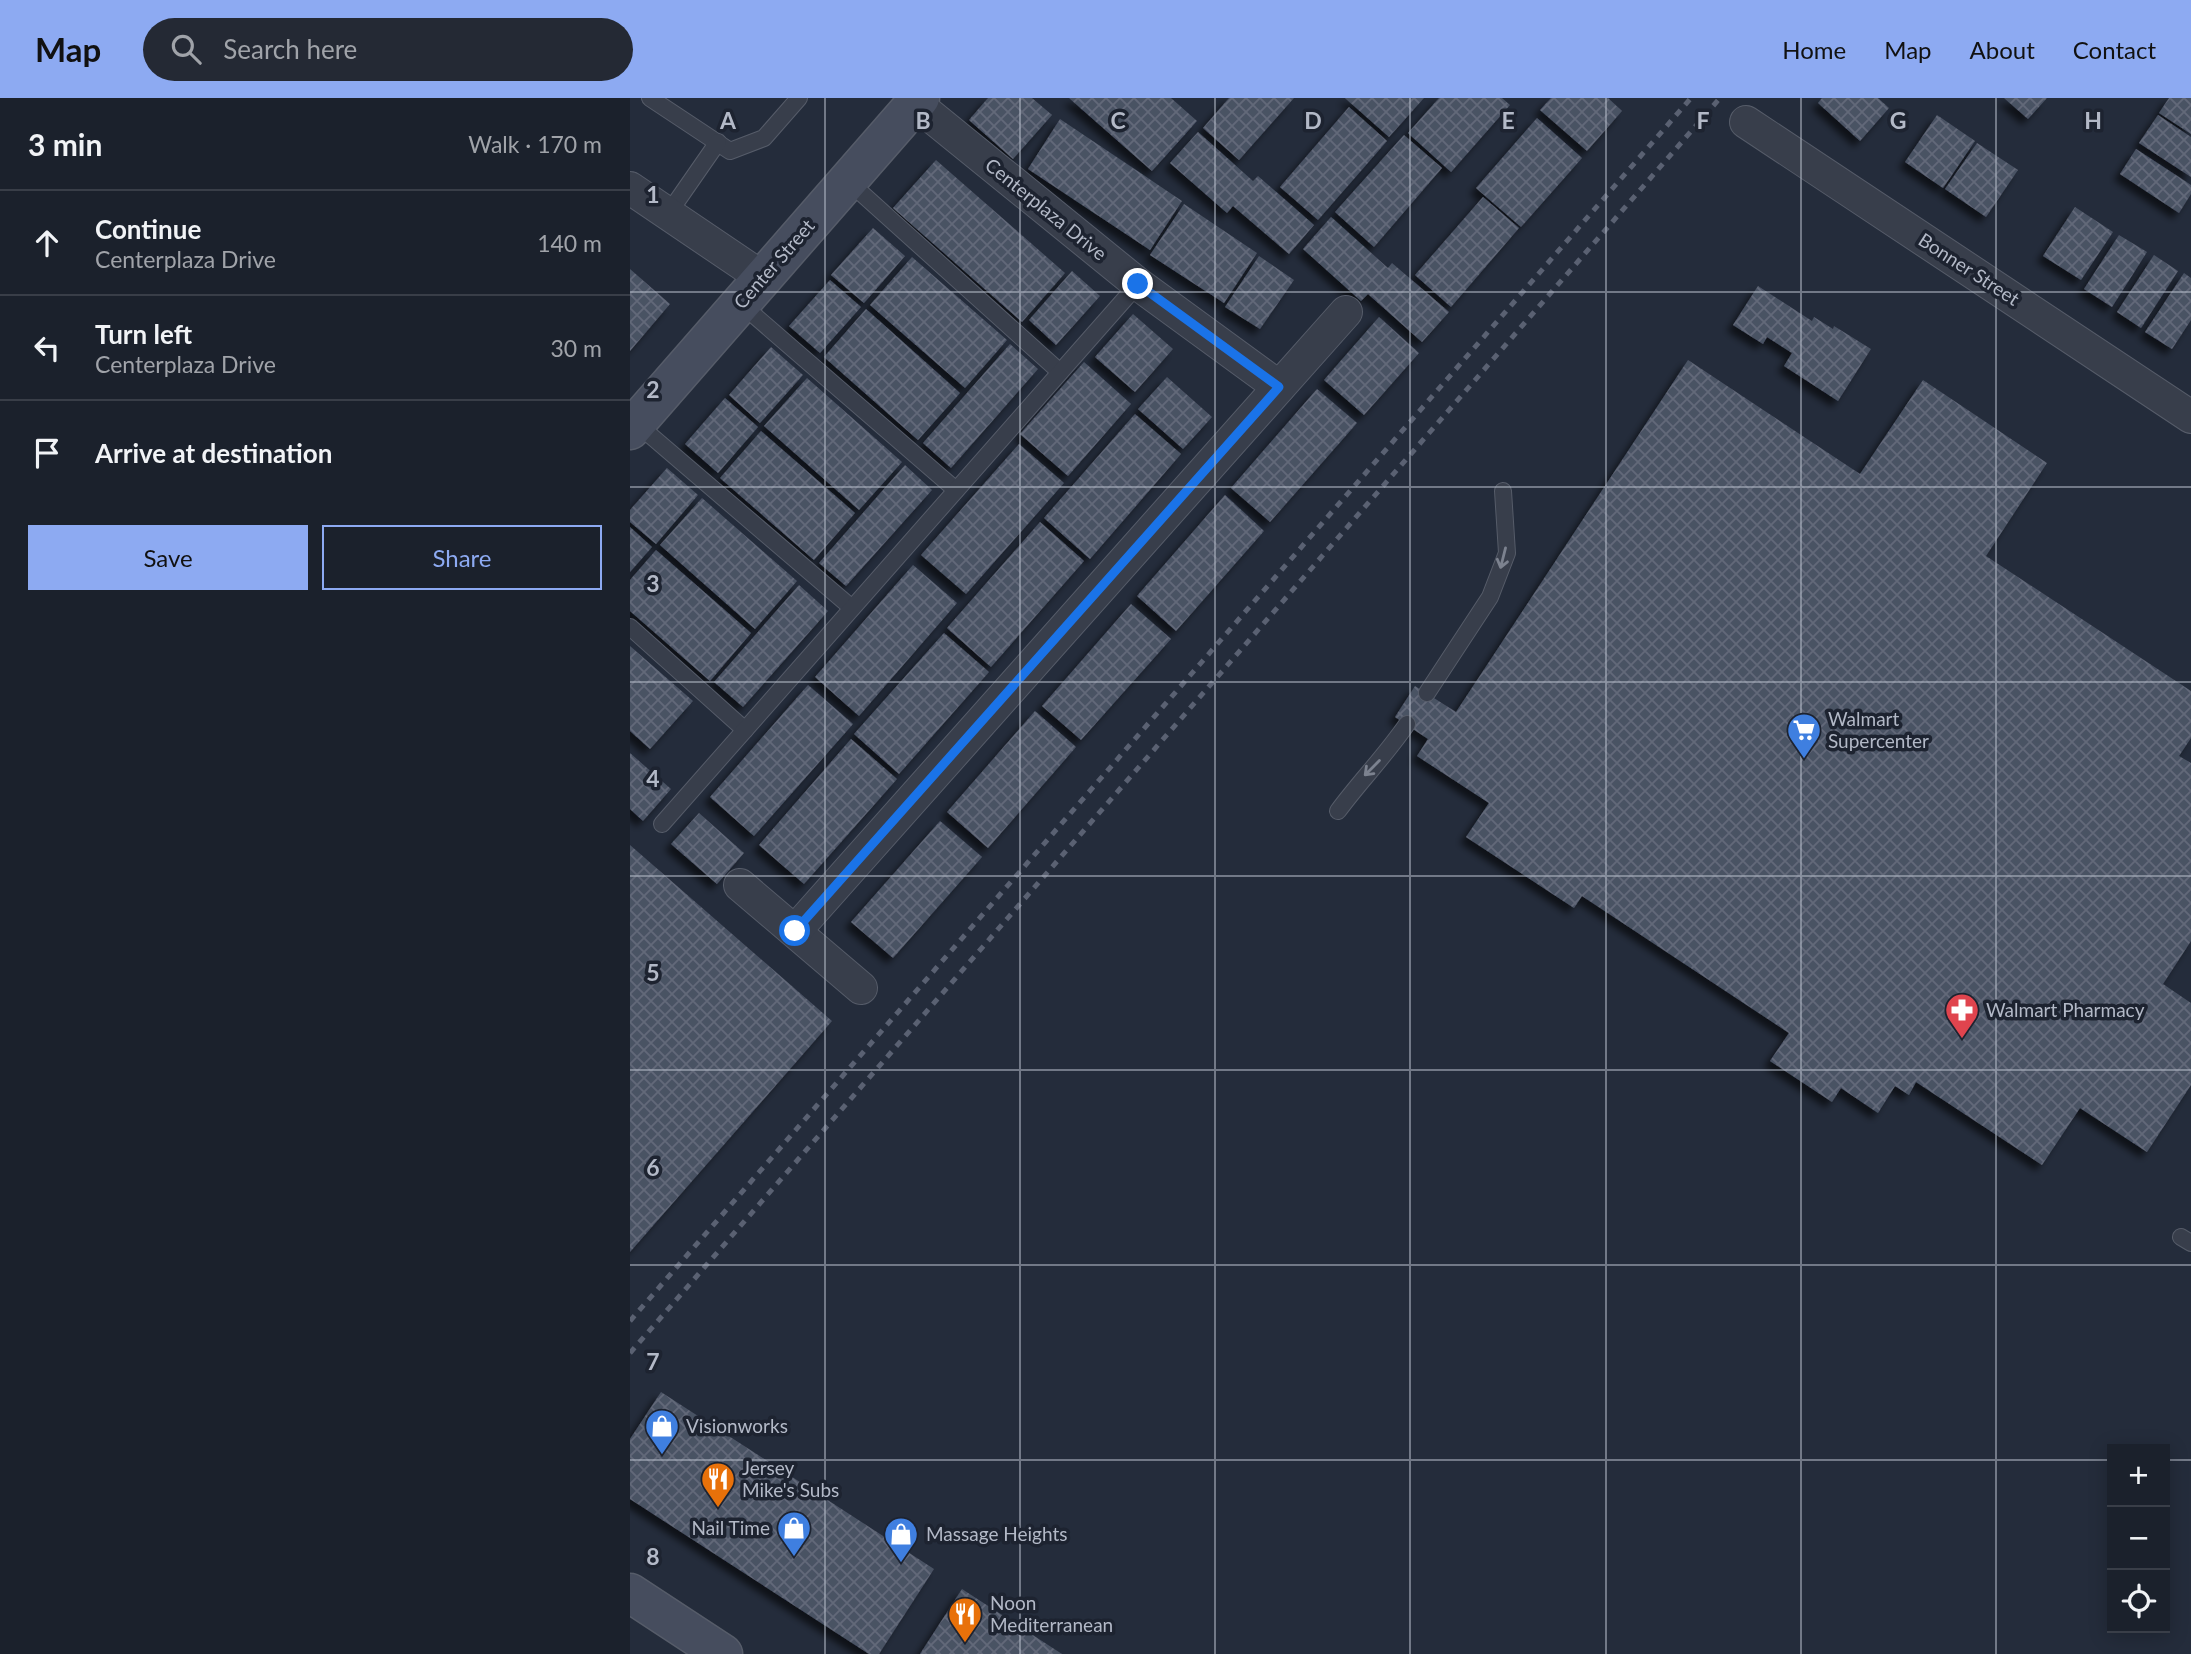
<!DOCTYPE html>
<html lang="en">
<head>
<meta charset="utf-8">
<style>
  body { margin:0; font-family:Lato,sans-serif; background:#242934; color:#f1f3f6 }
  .controls { position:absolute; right:21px; bottom:21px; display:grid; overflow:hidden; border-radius:0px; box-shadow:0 4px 18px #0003 }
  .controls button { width:63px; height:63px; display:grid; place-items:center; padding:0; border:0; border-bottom:2px solid #393e48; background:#1b212c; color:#f1f3f6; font:35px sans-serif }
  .stop { position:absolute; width:21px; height:21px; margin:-16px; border:5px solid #1a73e8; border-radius:50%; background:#fff }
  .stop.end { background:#1a73e8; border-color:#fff; box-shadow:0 2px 7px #0008 }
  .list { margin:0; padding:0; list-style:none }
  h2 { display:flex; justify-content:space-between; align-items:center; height:91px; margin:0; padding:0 28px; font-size:30px }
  h2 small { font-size:23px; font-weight:400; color:#a0a3a9 }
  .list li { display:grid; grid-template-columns:46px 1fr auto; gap:21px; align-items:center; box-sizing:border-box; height:105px; padding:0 28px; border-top:2px solid #393e48 }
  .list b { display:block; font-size:26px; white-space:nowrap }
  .list p { margin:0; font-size:23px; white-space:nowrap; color:#a0a3a9 }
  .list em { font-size:23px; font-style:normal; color:#a0a3a9 }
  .actions { display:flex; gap:14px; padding:21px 28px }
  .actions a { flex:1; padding:16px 0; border:2px solid #8daaf2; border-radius:0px; text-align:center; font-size:24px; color:#8daaf2 }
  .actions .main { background:#8daaf2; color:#111 }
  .icon { flex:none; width:38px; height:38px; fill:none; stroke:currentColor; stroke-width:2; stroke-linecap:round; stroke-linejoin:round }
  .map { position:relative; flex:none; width:1561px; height:1556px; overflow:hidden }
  header { display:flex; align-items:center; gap:42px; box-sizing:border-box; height:98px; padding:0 35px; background:#8daaf2; color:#111 }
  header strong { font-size:33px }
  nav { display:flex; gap:38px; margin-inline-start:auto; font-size:24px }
  .search { width:490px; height:63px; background:#242934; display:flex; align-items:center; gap:18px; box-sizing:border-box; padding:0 24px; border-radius:38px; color:#a0a3a9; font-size:26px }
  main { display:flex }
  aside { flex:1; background:#1b212c }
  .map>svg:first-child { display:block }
  .building { fill:url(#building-cross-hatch); filter:url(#shadow) }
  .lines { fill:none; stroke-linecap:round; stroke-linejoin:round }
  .lane-casing { stroke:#565c69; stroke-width:18 }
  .street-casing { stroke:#565c69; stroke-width:34 }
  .secondary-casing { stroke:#565c69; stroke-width:41 }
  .lane { stroke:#383e4b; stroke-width:16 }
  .street { stroke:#383e4b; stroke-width:32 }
  .secondary { stroke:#464d5e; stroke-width:38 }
  .rail { stroke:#5a6172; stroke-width:5; stroke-dasharray:7 7; stroke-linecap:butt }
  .oneway { stroke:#7c828f }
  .route { stroke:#1a73e8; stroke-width:9 }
  .grid { fill:none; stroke:#b3b9c7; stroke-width:2; stroke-opacity:0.55 }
  .labels { text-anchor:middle; stroke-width:7; stroke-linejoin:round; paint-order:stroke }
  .street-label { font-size:19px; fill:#b3b9c7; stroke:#1d2330 }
  .poi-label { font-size:19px; fill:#b3b9c7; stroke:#1d2330; text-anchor:start }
  .grid-label { font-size:23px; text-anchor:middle; font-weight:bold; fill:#b3b9c7; stroke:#1d2330; stroke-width:7; stroke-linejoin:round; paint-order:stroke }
</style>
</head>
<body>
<header>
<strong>Map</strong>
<div class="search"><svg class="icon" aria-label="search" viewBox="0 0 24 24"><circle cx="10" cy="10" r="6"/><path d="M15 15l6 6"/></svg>Search here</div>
<nav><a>Home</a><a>Map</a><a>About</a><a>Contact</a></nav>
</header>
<main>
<aside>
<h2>3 min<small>Walk · 170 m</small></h2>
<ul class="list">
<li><svg class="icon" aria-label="ahead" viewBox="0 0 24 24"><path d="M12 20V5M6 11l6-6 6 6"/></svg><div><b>Continue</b><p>Centerplaza Drive</p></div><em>140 m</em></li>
<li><svg class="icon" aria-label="left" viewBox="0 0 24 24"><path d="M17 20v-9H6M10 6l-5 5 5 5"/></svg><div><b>Turn left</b><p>Centerplaza Drive</p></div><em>30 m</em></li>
<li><svg class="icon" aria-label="arrive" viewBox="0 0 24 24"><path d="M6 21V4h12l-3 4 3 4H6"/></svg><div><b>Arrive at destination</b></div></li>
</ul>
<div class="actions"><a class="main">Save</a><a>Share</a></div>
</aside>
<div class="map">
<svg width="1561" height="1556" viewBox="0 0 1561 1556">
  <defs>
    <pattern id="building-cross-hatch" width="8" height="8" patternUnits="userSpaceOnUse" patternTransform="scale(1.75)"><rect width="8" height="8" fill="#4a5264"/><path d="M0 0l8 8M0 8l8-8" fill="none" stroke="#626979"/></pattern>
    <filter id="shadow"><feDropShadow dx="-6" dy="6" stdDeviation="3.5" flood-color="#0009"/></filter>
  </defs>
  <rect width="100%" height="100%" fill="#242c3b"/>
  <g class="building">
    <polygon points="358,0 402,0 422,17 383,61 339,22"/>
    <polygon points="439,0 541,0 567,23 522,73"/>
    <polygon points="599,0 664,0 609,62 573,30"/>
    <polygon points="715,0 794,0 759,39"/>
    <polygon points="809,0 872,0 880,7 821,74 778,35"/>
    <polygon points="921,0 978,0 992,13 957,53 910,12"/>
    <polygon points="1192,0 1248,0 1259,10 1230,43 1188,5"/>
    <polygon points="1374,0 1417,0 1398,21"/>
    <polygon points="1539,0 1561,0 1561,36 1529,15"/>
    <polygon points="719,9 757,43 688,122 650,89"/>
    <polygon points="1307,17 1345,43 1313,90 1275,64"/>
    <polygon points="1528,17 1561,39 1561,79 1509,45"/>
    <polygon points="907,20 952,60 891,129 846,90"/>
    <polygon points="430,21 552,103 520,152 398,71"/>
    <polygon points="568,34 623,83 628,78 684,127 659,156 603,108 597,115 540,65"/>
    <polygon points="774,37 812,70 744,149 705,114"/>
    <polygon points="1347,45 1388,72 1356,119 1315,91"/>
    <polygon points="1506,51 1561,87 1561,96 1549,115 1490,76"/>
    <polygon points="306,62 435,175 392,224 263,110"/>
    <polygon points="853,99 889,130 821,209 785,177"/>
    <polygon points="554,106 627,155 594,205 520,157"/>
    <polygon points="1445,109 1483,134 1451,182 1413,158"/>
    <polygon points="701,119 758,170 762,165 819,214 792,244 738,196 731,203 673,151"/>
    <polygon points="243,130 275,158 234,205 201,177"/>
    <polygon points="1489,137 1517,154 1482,209 1454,191"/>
    <polygon points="1524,157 1548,173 1511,230 1487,214"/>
    <polygon points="629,158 664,182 630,231 595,209"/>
    <polygon points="282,159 377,242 335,290 240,207"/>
    <polygon points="0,171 40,206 0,253"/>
    <polygon points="442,173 470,198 426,247 399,222"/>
    <polygon points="1554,175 1561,180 1561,222 1542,251 1515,234"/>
    <polygon points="200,182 231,209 190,255 159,228"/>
    <polygon points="1128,188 1182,223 1184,219 1203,231 1204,228 1241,251 1208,303 1154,268 1162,255 1137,239 1133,246 1103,227"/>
    <polygon points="236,211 330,295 288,342 194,259"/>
    <polygon points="503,216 543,251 505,294 465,259"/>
    <polygon points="749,219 789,255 734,317 694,282"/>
    <polygon points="380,246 408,271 321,370 293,345"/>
    <polygon points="141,249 173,277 130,325 99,297"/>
    <polygon points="1058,262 1230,376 1293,282 1417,365 1356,458 1561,593 1561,640 1549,658 1561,665 1561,843 1533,886 1561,905 1561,987 1517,1054 1450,1010 1412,1067 1286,984 1279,997 1265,988 1248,1015 1211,990 1202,1004 1140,963 1159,935 952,798 944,810 836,739 859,705 787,658 798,641 765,619 785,588 826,614"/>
    <polygon points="454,264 501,306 438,378 390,336"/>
    <polygon points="537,279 582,319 553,351 508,311"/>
    <polygon points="177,280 272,364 229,412 134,328"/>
    <polygon points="687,291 727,325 640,424 601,390"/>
    <polygon points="95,300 128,329 88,375 55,346"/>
    <polygon points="505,316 551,356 460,461 414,420"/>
    <polygon points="131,333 225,415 184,462 90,380"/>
    <polygon points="389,346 434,385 336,496 291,457"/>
    <polygon points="275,367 302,392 216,488 189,465"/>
    <polygon points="37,370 68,397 26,446 0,424 0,412"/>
    <polygon points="595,397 634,433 546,533 507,498"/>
    <polygon points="72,400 167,483 125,531 30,447"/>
    <polygon points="410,424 454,463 361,569 317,530"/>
    <polygon points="0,429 22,449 0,474"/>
    <polygon points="26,452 121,535 80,583 0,513 0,482"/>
    <polygon points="283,467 327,505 229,618 185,579"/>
    <polygon points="169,487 198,513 113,609 84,584"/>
    <polygon points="501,506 541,541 451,642 412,608"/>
    <polygon points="314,535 359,574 269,676 224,636"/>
    <polygon points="0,548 63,603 20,651 0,633"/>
    <polygon points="178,587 223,626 124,738 80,699"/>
    <polygon points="405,613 446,649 358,750 317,714"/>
    <polygon points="221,641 267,681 174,786 129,747"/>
    <polygon points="0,655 41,691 13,723 0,711"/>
    <polygon points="69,715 114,755 87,786 41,746"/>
    <polygon points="310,723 352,759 263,860 221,824"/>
    <polygon points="0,747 202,923 0,1154"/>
    <polygon points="31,1294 304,1471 249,1556 239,1556 0,1401 0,1341"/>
    <polygon points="332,1491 432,1556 290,1556"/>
  </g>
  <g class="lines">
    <g class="lane-casing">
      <g id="lane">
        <polyline points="20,0 100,53 134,40 169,0"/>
        <polyline points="218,83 430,274"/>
        <polyline points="38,116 88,44"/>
        <polyline points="110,205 326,392"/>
        <polyline points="6,325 222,510"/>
        <polyline points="0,529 115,632"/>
        <polyline points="797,595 860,499 877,455 873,393"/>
        <path d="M708 713C730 683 756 657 777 626"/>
        <polyline points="32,726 508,186"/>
        <polyline points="1551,1139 1561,1145"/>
      </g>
    </g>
    <g class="street-casing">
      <g id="street">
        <polyline points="285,5 508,186 649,289"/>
        <polyline points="1116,24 1561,319"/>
        <polyline points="0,90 133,180"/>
        <polyline points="110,787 231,890"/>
        <polyline points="165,833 716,214"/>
      </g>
    </g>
    <g class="secondary-casing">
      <g id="secondary">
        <polyline points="0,332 290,0"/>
        <polyline points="0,1495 93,1556"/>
      </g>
    </g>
    <use href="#lane" class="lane"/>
    <use href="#street" class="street"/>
    <use href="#secondary" class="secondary"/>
    <g class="rail">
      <polyline points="0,1223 1061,0"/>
      <polyline points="0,1255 1090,0"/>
    </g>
  </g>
  <defs><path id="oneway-shaft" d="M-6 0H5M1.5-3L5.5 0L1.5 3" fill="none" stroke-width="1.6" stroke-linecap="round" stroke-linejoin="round" transform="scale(1.75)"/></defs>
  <g class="oneway">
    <use href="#oneway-shaft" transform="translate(873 460) rotate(104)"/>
    <use href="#oneway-shaft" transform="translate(742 670) rotate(135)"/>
  </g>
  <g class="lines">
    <polyline class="route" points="165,833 649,289 508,186"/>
  </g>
  <path class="grid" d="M195 0V1556M390 0V1556M585 0V1556M780 0V1556M976 0V1556M1171 0V1556M1366 0V1556M0 194H1561M0 389H1561M0 584H1561M0 778H1561M0 972H1561M0 1167H1561M0 1362H1482M1535 1362H1561"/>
  <defs>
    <g id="supermarket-pin" transform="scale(1.75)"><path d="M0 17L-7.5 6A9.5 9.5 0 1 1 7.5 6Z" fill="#3f7fe0" stroke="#1d2330"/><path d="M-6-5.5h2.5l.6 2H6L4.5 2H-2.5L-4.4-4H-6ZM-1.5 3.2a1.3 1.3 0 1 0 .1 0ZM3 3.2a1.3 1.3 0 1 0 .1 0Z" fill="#fff"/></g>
    <g id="pharmacy-pin" transform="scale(1.75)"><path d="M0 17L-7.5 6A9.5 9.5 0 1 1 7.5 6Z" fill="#e0444e" stroke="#1d2330"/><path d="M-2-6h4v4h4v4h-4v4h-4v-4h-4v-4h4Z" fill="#fff"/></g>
    <g id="shop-pin" transform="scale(1.75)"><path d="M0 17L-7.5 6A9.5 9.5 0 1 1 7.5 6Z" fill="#3f7fe0" stroke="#1d2330"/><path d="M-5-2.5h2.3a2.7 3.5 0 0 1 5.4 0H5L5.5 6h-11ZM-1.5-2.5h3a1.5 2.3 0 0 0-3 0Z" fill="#fff"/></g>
    <g id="restaurant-pin" transform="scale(1.75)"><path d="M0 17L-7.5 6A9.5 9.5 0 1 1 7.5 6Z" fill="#e8710a" stroke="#1d2330"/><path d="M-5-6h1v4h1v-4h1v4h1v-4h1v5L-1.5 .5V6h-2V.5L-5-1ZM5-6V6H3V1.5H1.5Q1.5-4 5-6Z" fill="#fff"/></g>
  </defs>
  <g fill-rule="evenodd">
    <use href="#supermarket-pin" x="1174" y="632"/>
    <use href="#pharmacy-pin" x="1332" y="912"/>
    <use href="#shop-pin" x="32" y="1328"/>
    <use href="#restaurant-pin" x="88" y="1381"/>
    <use href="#shop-pin" x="164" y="1430"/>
    <use href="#shop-pin" x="271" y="1436"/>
    <use href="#restaurant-pin" x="335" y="1516"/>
  </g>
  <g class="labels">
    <g class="street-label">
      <text transform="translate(416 111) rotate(39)" y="7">Centerplaza Drive</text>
      <text transform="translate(144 166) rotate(-49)" y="7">Center Street</text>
      <text transform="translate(1339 171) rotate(33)" y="7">Bonner Street</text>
    </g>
    <g class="poi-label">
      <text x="1198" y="628">Walmart<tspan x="1198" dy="22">Supercenter</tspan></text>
      <text x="1356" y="919">Walmart Pharmacy</text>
      <text x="56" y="1335">Visionworks</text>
      <text x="112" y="1377">Jersey<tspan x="112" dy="22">Mike's Subs</tspan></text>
      <text x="140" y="1437" text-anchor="end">Nail Time</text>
      <text x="296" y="1443">Massage Heights</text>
      <text x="360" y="1512">Noon<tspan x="360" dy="22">Mediterranean</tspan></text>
    </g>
  </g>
  <g class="grid-label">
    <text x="98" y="31">A</text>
    <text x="293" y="31">B</text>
    <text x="488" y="31">C</text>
    <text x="683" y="31">D</text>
    <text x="878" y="31">E</text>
    <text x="1073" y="31">F</text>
    <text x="1268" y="31">G</text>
    <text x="1463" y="31">H</text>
    <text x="23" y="105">1</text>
    <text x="23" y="300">2</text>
    <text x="23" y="494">3</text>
    <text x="23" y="689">4</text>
    <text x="23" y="883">5</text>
    <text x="23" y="1078">6</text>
    <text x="23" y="1272">7</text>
    <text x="23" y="1467">8</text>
  </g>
</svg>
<div class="controls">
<button>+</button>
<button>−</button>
<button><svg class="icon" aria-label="locate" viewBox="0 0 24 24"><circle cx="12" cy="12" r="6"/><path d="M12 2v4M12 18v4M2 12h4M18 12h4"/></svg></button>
</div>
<div class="stop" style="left:165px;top:833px"></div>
<div class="stop end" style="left:508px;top:186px"></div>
</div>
</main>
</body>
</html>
